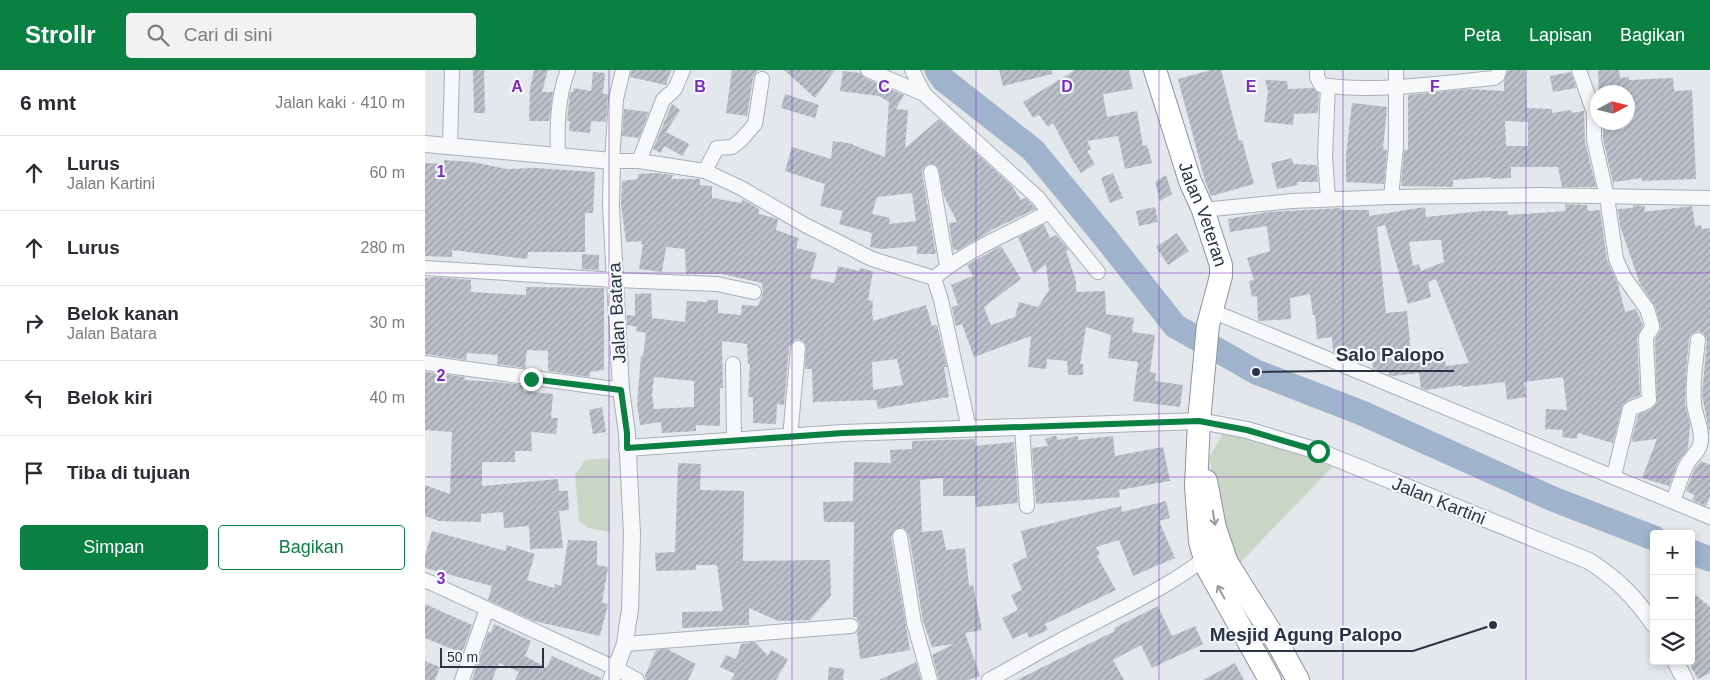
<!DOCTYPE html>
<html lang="id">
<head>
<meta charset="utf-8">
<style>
  body { margin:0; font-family:Helvetica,sans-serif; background:#f2f2f3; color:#2b2b33 }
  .controls { position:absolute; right:15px; bottom:15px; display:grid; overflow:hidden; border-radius:5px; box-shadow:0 2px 8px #0003 }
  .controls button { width:45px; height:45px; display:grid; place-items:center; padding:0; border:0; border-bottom:1px solid #e1e1e2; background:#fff; color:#2b2b33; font:25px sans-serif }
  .compass { position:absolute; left:1165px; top:15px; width:45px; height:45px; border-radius:50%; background:#fff; box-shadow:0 2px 8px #0003; rotate:83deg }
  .scale { position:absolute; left:15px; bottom:12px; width:104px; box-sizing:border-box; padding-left:5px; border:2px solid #2b3445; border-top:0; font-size:14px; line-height:18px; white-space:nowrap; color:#2b3445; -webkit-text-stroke:4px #f4f6f9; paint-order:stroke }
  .stop { position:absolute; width:15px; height:15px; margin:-11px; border:4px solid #0b8043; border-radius:50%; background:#fff }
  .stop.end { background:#0b8043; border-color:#fff; box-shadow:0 1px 5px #0008 }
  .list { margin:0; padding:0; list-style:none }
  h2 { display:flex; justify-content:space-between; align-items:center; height:65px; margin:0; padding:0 20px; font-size:21px }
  h2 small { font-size:16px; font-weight:400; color:#7c7c81 }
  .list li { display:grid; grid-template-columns:32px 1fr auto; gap:15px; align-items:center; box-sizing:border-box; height:75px; padding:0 20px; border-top:1px solid #e1e1e2 }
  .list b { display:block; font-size:19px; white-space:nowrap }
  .list p { margin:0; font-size:16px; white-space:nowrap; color:#7c7c81 }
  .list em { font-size:16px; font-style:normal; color:#7c7c81 }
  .actions { display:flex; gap:10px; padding:15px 20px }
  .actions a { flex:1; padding:11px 0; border:1px solid #0b8043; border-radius:5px; text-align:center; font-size:18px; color:#0b8043 }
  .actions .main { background:#0b8043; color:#fff }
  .icon { flex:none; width:28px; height:28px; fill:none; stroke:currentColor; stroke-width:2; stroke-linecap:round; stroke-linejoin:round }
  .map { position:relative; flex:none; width:1285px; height:610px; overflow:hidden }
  header { display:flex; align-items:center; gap:30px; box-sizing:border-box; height:70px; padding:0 25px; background:#0b8043; color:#fff }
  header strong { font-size:24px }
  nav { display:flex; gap:28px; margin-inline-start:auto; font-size:18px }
  .search { width:350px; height:45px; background:#f2f2f3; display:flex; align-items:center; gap:12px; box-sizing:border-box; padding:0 18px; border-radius:5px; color:#7c7c81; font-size:19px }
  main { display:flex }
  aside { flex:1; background:#fff }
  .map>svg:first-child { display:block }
  .park { fill:#c9d6c5 }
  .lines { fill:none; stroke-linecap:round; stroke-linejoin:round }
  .river { stroke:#9fb4cc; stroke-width:25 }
  .building { fill:url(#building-hatch); fill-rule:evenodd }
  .minor-casing { stroke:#a9aeb7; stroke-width:16 }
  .tertiary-casing { stroke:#a9aeb7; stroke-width:18 }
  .trunk-casing { stroke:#8b94a3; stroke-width:24 }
  .minor { stroke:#f7f8fa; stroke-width:14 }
  .tertiary { stroke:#f7f8fa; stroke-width:16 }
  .trunk { stroke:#fff; stroke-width:22 }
  .oneway { stroke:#959aa2 }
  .route { stroke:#0b8043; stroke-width:6 }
  .grid { fill:none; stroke:#7b2cbf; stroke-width:1; stroke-opacity:0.55 }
  .labels { text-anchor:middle; stroke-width:4.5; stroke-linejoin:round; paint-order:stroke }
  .street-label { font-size:18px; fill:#2b3445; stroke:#f4f6f9 }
  .grid-label { font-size:16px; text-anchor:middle; font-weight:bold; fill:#7b2cbf; stroke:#f4f6f9; stroke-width:4.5; stroke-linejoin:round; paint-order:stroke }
  .leader { fill:none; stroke:#2b3445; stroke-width:2 }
  .callout-dot { fill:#2b3445; stroke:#f4f6f9; stroke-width:2 }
  .callout-label { font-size:19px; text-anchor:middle; font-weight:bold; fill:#2b3445; stroke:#f4f6f9; stroke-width:4.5; stroke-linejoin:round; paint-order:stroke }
</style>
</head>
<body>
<header>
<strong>Strollr</strong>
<div class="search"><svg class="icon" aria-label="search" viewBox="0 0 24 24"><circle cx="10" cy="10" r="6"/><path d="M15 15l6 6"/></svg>Cari di sini</div>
<nav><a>Peta</a><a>Lapisan</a><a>Bagikan</a></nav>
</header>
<main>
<aside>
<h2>6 mnt<small>Jalan kaki · 410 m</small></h2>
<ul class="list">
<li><svg class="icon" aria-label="ahead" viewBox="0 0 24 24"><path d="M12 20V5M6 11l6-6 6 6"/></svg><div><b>Lurus</b><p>Jalan Kartini</p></div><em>60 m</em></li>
<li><svg class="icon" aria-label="ahead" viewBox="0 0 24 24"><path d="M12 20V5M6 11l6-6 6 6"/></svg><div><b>Lurus</b></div><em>280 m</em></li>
<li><svg class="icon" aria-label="right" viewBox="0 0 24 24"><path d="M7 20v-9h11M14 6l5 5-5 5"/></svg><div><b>Belok kanan</b><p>Jalan Batara</p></div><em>30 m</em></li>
<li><svg class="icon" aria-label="left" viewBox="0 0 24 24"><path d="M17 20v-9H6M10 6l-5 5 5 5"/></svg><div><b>Belok kiri</b></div><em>40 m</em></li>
<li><svg class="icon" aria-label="arrive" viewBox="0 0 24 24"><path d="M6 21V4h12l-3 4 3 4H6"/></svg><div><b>Tiba di tujuan</b></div></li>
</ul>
<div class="actions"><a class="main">Simpan</a><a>Bagikan</a></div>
</aside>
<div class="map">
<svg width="1285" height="610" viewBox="0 0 1285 610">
  <defs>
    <pattern id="building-hatch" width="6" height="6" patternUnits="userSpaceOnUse" patternTransform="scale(1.25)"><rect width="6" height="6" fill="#bbc0ca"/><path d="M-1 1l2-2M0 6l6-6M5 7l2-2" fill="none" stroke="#989da6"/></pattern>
  </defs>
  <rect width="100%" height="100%" fill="#e4e7ec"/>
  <g class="park">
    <polygon points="819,364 909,395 814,494 800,470 784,388 797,365"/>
    <polygon points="185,388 185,462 163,458 154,451 150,405 160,390"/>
  </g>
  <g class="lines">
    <g class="river">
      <polyline points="512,0 519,10 608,80 679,166 750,256 831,302 937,343 1128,429 1229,468"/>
      <polyline points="1266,482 1285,489"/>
    </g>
  </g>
  <g class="building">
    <polygon points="48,0 59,0 60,43 49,43"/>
    <polygon points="109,0 123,0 117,22 128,22 124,51 104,51 105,19"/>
    <polygon points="207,0 246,0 241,15 205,7"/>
    <polygon points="307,0 333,0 328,8 322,46 301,43"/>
    <polygon points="359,0 410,0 390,28"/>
    <polygon points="574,0 627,0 627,4 578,16"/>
    <polygon points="650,0 704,0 708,19 678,24 682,47 712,41 718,76 722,75 727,93 700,99 693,66 662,71 666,79 662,81 670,94 656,103 647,89 628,53 623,57 614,45 608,48 598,32"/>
    <polygon points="786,0 796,0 814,71 817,70 829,114 786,126 780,111 753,9"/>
    <path d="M1083 0H1100L1102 38 1127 39V43L1146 40 1147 43 1159 41 1160 72 1171 117H1137L1133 97H1086V108L1066 109V107L1028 110V117L976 116 979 80H983V25L1042 19 1079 21V11ZM1080 51 1103 52V76H1081Z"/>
    <polygon points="1173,0 1194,0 1195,8 1204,7 1204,10 1248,8 1249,21 1267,20 1271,109 1217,111 1217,108 1189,112 1189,117 1178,69 1178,52 1202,52 1202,22 1174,22"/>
    <path d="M418 1 435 3 440 8 479 25 471 39 483 40 480 78 514 49 587 116 596 130 601 128 611 139 566 160V161L533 180H528L524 153 532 152 519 126 513 97 509 94H504L498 99 497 103 511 184H492V176L457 179 445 177 447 163 414 154 418 141 395 136 400 114 360 101 367 77 406 89 408 71 428 74V75L460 87 464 32 454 26 415 21ZM487 123 491 151 464 154 465 148 447 144 452 127Z"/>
    <polygon points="168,2 180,3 178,24 183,24 181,52 166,51 165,63 144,61 145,51 142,51 145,22 148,22 149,18 166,21"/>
    <polygon points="1146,2 1151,18 1128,22 1125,6"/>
    <polygon points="840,10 862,11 863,19 888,18 894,23 893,43 869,44 868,55 839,52 843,21"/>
    <polygon points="360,24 394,35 390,48 356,38"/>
    <polygon points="927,33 962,37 958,79 962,80 959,114 921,112 921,86"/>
    <polygon points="247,34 255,40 241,62 264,74 258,86 239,76 236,83 228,79"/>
    <polygon points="199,39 224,42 214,68 197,66"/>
    <polygon points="867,88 868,94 892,95 893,112 872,112 873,115 852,119 846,93"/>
    <polygon points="19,90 47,92 82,99 110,98 170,102 168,143 160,143 160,182 103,182 102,189 27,180 27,187 0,186 0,93 19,94"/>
    <path d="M232 103 248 105 246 109H275V115L287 116V128L317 133V130L321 131 334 139V144L353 149 351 160 374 168 371 178 392 183 385 208 409 213 413 196 434 201 435 198 448 201 443 230 448 231 447 246H448V251L501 235 507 256 512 255 522 297H519L524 327 453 339 451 330 388 332 387 299H380L381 275 378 271 373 269 369 270 364 277 359 335 352 334 351 354 328 353V327H323L325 294H323L322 274 297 271 298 318H295V356L271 355V361L237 363 236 352 215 355 212 334 216 286H218L221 263 211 261 212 257 202 255V245L210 246V224L226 223 227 248 260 252 262 231 282 232V230H293V243L316 245 317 235 333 236 338 223 337 213 297 204H261L260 179 241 177 237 202 214 199 218 174H216L217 171 201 172 196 134 197 111 213 109V104ZM472 289 478 315 448 320 447 292ZM229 307 269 311V337L229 339 227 325Z"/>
    <polygon points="688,103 698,128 685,133 676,108"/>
    <polygon points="741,105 747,124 735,131 730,112"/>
    <path d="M1140 134 1162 135 1163 141 1175 140 1182 190 1193 214 1200 242 1211 239 1218 256 1212 267 1215 325 1204 330 1198 334 1188 373 1153 363 1152 369 1137 367 1138 360 1120 359 1121 339 1142 340 1138 307 1099 312 1101 327 1082 330 1080 312 1037 317V315L1001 320 996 318 994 303 967 306 964 305V300H953L948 298 947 287 928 289V280L908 282 907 267 892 269 890 245H888L885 224 865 228 866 249 833 251 832 226 827 227 824 211 829 210 822 188 845 181 842 156 805 162 803 149 843 142 916 138V140H944V146L1000 137 1001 147 1058 141H1083V145L1141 141ZM960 155 983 234 1006 227 1003 212 1011 209 1044 293 1021 296 1017 278 986 284 982 241 961 243 952 157ZM1010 170H1016L1019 192 996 201 994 194 988 196 984 172Z"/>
    <polygon points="1208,135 1220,136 1219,142 1267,136 1270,156 1276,155 1277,159 1285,158 1285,365 1277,325 1282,270 1278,263 1273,261 1266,264 1264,269 1261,301 1260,334 1265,354 1263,379 1254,390 1244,416 1217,408 1232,369 1206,372 1213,345 1226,339 1232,333 1230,270 1236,258 1230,236 1215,214 1195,156 1193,139 1208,138"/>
    <polygon points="730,137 733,152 714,156 711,141"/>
    <polygon points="619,154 625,168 631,165 644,180 641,181 651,211 651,222 680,221 681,244 709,248 707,262 730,265 725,302 731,303 730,311 758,315 755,337 708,331 713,292 683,288 686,265 661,257 655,294 658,294 658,305 643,305 642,291 622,289 621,299 603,297 606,266 549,287 537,254 531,256 530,253 527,237 533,235 526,215 548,206 542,195 576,176 596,209 559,237 566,255 590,247 594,232 613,237 624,220 621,194 609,204 593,167"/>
    <polygon points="752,163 764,181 743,195 731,177"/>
    <polygon points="157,184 174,185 174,200 157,199"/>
    <polygon points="11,207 46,210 46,222 101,225 101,217 179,218 179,300 165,302 165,307 123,301 123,281 102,280 100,298 72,294 73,285 42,283 41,290 0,284 0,208"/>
    <polygon points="0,302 40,307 39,310 71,312 99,315 98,321 128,324 126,348 133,348 131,364 106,362 107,381 90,381 90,392 57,392 57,416 133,409 134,421 143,421 144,440 134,441 138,478 105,479 104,456 79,458 78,442 56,444 56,452 14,451 0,446 0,415 25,424 27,362 0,360"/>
    <polygon points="177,337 181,362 168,364 164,340"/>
    <polygon points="628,366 631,366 633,370 653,366 653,370 688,366 690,386 738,377 745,411 694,420 695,427 611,434 607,378 623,376 620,369"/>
    <polygon points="550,369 550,376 589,372 593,433 551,437 550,426 518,426 518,408 495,410 497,462 517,460 521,480 540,478 544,516 548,515 557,560 540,563 555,606 543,610 514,610 507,585 529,574 507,577 498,551 484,465 481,460 478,458 469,460 466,467 485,580 435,589 432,562 435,555 431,547 428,547 429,452 399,452 398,432 428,431 429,392 466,393 465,380 487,379 487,371"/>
    <polygon points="1276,391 1285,395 1285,426 1281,436 1267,430 1270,425 1261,421 1270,398"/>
    <polygon points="253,393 276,394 275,420 319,421 318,491 405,490 406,526 385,550 353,551 324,538 324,555 257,558 257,542 298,541 292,495 271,495 271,500 231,501 230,483 250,482"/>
    <polygon points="741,431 745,448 734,451 750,488 708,506 694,470 671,477 675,484 672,486 691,520 620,554 623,560 604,568 602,562 588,569 577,548 593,540 586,525 597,520 587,494 602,487 596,461 696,436 697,442"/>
    <polygon points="7,461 81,481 81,475 110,484 102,510 129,518 130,514 136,516 143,470 172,471 172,495 183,497 177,533 183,534 175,566 109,551 63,530 67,516 0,498 0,486"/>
    <polygon points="1266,521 1285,537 1285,603 1273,609 1266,597"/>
    <polygon points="0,534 47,555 37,583 0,568"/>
    <polygon points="733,536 747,566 770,556 778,574 727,598 716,575 688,590 699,610 592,610 690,561 689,558"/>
    <polygon points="69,554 106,571 100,586 122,598 127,586 176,608 176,610 90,610 94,602 74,593 67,610 47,610 63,562 66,563"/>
    <polygon points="330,572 343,586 346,580 363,589 351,610 306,610 310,604 295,597 301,585 311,589 316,574"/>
    <polygon points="242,579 271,594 263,610 221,610 220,606 231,580"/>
    <polygon points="0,591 15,597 10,610 0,610"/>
    <polygon points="491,592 496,610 454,610 479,598"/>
    <polygon points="810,593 819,610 778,610"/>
    <polygon points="404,597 419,599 418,610 403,610"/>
  </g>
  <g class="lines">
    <g class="minor-casing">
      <g id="minor">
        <polyline points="198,0 191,29 187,91 214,91 280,101 316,118 380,155 447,189 509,208"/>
        <path d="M443 0 499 24 613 128 624 142C585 163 543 179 509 208"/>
        <polyline points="487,0 499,24"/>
        <path d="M892 0V7L896 15C950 23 1015 13 1069 8L1073 5 1074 0"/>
        <path d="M1154 0 1169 43V70L1182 127 1191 189 1199 207 1222 239 1227 255V258L1221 267V270L1224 330C1219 335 1211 335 1205 339L1189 406"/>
        <polyline points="25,76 27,0"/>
        <path d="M133 87C132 58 132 28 143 0"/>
        <polyline points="214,91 238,30 250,19 258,0"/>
        <polyline points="280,101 292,78 307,77 316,70 330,54 337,9"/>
        <polyline points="506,102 522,196"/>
        <polyline points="966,127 971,77 971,0"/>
        <polyline points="903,129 900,86 903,16"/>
        <polyline points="778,140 867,131 966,127 1113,125 1285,128"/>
        <polyline points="624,142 673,202"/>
        <polyline points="0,198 191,210 292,214 329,222"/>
        <polyline points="509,208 516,230 544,359"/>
        <polyline points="787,241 1285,447"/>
        <polyline points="0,293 196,320"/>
        <polyline points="308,294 309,370"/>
        <polyline points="597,356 602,436"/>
        <polyline points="365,368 373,278"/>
        <path d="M1248 431C1253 419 1256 406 1262 394 1266 387 1273 383 1275 375 1279 361 1270 347 1269 333 1267 312 1271 291 1273 270"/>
        <polyline points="475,466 489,553 505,610"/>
        <polyline points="0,510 192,599 212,610"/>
        <polyline points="200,574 426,556"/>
        <polyline points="37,610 62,539"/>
        <path d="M564 610C599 591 634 570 671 552 709 532 745 515 779 489"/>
      </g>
    </g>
    <g class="tertiary-casing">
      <g id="tertiary">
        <polyline points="0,74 187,91 186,137 196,320 202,363 207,464 205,540 202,558 200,574 186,610"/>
        <path d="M202 378 418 363 775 351 822 360 893 381 1164 491C1192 509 1210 527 1229 555"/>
        <polyline points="1250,591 1260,610"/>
      </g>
    </g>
    <g class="trunk-casing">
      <g id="trunk">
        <path id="s1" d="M730 0 765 111 778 140 796 195V206L783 255 774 351 771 416 775 472 783 499 845 610"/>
        <polyline points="781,411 790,458 802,493 852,572 873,610"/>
      </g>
    </g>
    <use href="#minor" class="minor"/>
    <use href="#tertiary" class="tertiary"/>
    <use href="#trunk" class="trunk"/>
  </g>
  <defs><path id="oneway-shaft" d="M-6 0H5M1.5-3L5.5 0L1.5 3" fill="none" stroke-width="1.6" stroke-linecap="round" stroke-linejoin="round" transform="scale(1.25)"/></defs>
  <g class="oneway">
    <use href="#oneway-shaft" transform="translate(789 448) rotate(80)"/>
    <use href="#oneway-shaft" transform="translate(796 522) rotate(-118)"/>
  </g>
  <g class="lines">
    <polyline class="route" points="106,309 196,320 202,363 202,378 418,363 774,351 822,360 893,381"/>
  </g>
  <path class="grid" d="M184 0V610M367 0V610M551 0V610M734 0V610M918 0V610M1101 0V610M0 203H1285M0 407H1285"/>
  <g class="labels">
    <g class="street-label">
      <text dy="6" stroke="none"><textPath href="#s1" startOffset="152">Jalan Veteran</textPath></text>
      <text transform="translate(192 243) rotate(-93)" y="6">Jalan Batara</text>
      <text transform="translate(1014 431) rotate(22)" y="6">Jalan Kartini</text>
    </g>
  </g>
  <g class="grid-label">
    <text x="92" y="22">A</text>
    <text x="275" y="22">B</text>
    <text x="459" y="22">C</text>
    <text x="642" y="22">D</text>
    <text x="826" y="22">E</text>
    <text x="1010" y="22">F</text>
    <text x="16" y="107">1</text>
    <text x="16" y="311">2</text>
    <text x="16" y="514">3</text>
  </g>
  <path class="leader" d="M831 302L901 301H1029M1068 555L988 581H775"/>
  <g class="callout-dot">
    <circle cx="831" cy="302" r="5"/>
    <circle cx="1068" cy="555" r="5"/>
  </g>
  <g class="callout-label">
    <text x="965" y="291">Salo Palopo</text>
    <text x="881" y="571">Mesjid Agung Palopo</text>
  </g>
</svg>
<div class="controls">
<button>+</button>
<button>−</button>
<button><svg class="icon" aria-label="layers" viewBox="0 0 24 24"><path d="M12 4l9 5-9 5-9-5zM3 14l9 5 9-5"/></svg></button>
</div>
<svg class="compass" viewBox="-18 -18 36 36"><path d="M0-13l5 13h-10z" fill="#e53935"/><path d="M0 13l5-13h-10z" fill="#7c7c81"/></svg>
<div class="scale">50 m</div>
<div class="stop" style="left:893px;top:381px"></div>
<div class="stop end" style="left:106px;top:309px"></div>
</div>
</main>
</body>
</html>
